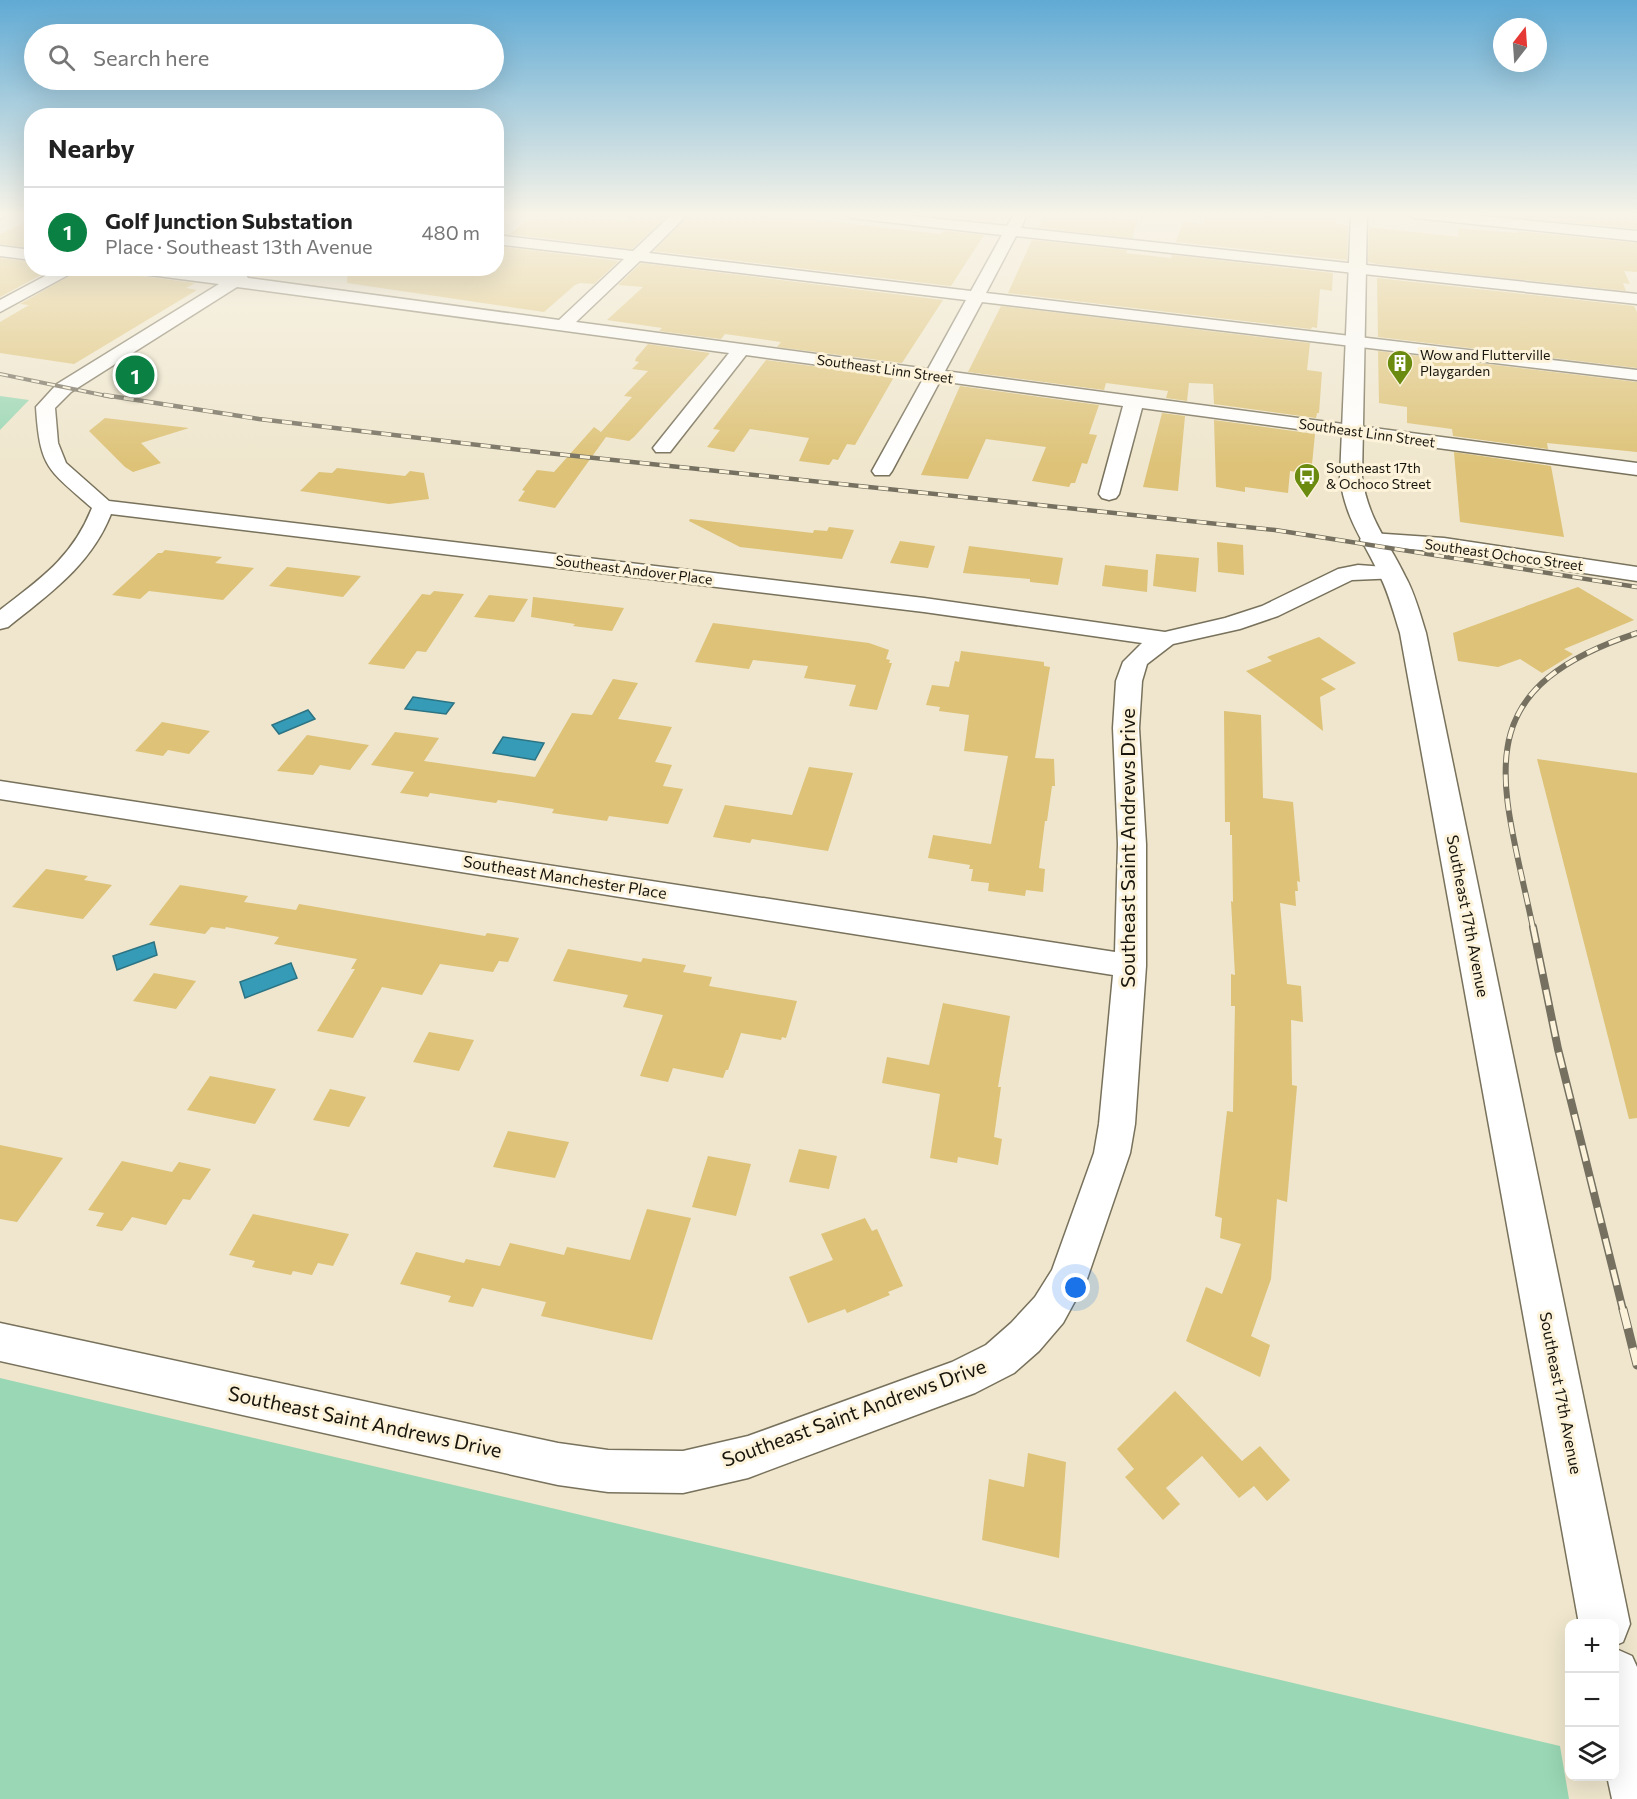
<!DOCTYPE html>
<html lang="en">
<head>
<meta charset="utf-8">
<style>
  body { margin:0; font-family:Commissioner,sans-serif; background:#f6f6f6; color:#222 }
  .controls { position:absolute; right:18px; bottom:18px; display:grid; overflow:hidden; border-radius:12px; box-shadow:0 6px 24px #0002 }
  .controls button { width:54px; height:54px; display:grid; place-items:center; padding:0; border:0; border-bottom:2px solid #e0e0e0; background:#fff; color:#222; font:30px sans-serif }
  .compass { position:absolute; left:1493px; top:18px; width:54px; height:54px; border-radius:50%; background:#fff; box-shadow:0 6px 24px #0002; rotate:17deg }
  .you { position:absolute; left:1076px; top:1288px; width:21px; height:21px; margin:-15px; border:4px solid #fff; border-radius:50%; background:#1a73e8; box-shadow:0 0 0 9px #1a73e833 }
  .badge { display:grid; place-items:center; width:39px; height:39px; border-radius:50%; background:#0b8043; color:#fff; font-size:20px; font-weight:700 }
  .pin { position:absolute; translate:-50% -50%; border:3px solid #fff; box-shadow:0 2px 6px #0006 }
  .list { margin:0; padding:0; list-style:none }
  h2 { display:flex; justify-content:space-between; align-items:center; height:78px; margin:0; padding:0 24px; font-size:26px }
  h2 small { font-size:20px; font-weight:400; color:#767676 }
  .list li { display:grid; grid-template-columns:39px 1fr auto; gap:18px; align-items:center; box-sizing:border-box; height:90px; padding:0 24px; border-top:2px solid #e0e0e0 }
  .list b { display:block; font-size:22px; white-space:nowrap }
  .list p { margin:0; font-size:20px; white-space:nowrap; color:#767676 }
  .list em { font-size:20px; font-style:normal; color:#767676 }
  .icon { flex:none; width:33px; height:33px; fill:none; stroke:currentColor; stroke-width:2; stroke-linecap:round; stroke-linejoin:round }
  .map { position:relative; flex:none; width:1637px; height:1799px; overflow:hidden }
  .search { position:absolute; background:#fff; box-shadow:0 6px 24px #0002; left:24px; top:24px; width:480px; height:66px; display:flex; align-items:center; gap:15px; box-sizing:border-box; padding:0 21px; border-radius:33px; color:#767676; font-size:22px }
  .panel { position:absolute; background:#fff; box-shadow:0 6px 24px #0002; left:24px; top:108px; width:480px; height:168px; border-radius:24px }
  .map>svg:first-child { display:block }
  .green { fill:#9ad7b4 }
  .water { fill:#359bb6; stroke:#2c7383; stroke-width:1.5 }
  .building { fill:#ddc277 }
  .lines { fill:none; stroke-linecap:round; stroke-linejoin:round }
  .minor-casing { stroke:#78715b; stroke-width:3 }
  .major-casing { stroke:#78715b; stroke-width:3 }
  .minor { fill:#fff; fill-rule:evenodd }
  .major { fill:#fff; fill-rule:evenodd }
  .rail-far4-casing { stroke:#757060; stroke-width:4 }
  .rail-far3-casing { stroke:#757060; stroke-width:4.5 }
  .rail-far2-casing { stroke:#757060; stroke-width:6 }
  .rail-far1-casing { stroke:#757060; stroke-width:8 }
  .rail-casing { stroke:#757060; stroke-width:9 }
  .rail-far4 { stroke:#fcf3da; stroke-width:2; stroke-dasharray:8; stroke-linecap:butt }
  .rail-far3 { stroke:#fcf3da; stroke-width:3; stroke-dasharray:10; stroke-linecap:butt }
  .rail-far2 { stroke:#fcf3da; stroke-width:4; stroke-dasharray:12; stroke-linecap:butt }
  .rail-far1 { stroke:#fcf3da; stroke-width:5; stroke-dasharray:16; stroke-linecap:butt }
  .rail { stroke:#fcf3da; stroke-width:7; stroke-dasharray:20; stroke-linecap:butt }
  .labels { text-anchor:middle; stroke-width:6; stroke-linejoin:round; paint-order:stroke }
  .far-poi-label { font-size:14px; fill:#18150d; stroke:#fcf3da; text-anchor:start }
  .far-street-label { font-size:14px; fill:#18150d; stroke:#fcf3da }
  .street-label { font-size:16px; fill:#18150d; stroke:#fcf3da }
  .near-street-label { font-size:20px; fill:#18150d; stroke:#fcf3da }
</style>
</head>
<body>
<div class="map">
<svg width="1637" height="1799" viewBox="0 0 1637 1799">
  <rect width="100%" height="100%" fill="#efe6cd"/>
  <g class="green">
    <polygon points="0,396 29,400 0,430"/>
    <polygon points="0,1378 1560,1746 1569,1799 0,1799"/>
  </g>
  <g class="water">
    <polygon points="413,697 454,703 446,714 405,709"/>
    <polygon points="308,710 315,719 279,734 272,725"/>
    <polygon points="503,737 544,743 535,760 493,753"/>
    <polygon points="154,942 157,955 117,970 113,956"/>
    <polygon points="291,963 297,978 245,998 240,982"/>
  </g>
  <g class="building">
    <polygon points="564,214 627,221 628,214 669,214 632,249 509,234 532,217 557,220"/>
    <polygon points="690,214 765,214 941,234 944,231 984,235 951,286 654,251"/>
    <polygon points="955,214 998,214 993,222 952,218"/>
    <polygon points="1045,214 1086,214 1138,220 1132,238 1038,228"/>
    <polygon points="1207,214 1336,214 1336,224 1348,225 1347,260 1176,242 1183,222 1204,224"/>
    <polygon points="1516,214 1637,214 1637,229 1516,217"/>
    <polygon points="32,219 32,248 0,244 0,234"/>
    <polygon points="1369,227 1459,237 1458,228 1517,233 1517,231 1637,243 1637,272 1624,271 1630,284 1623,283 1626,291 1377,264 1368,262"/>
    <polygon points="1032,240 1127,250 1126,253 1171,258 1172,255 1333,273 1332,291 1320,289 1317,328 1312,327 1311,329 1008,293"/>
    <polygon points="496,246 619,261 594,284 580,283 575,285 544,312 347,283 348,268 469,268 496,272"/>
    <polygon points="0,258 32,262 32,268 54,268 0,297"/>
    <polygon points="641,263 943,300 902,363 777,347 781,342 725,334 721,339 659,331 662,328 607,320 643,287 618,285"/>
    <polygon points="83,268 124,268 134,275 195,283 186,288 197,290 74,364 0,353 0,322 29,305 20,304"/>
    <polygon points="1377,278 1634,306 1637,312 1637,368 1378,337"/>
    <polygon points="1001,306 1310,343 1307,370 1322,372 1319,413 1317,413 1316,418 1214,404 1213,384 1189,383 1187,401 1166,398 1168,391 1106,383 1104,390 968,372"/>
    <polygon points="648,344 710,353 634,437 629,441 606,437 555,508 518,501 525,491 522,490 537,470 554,472 594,427 601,432 632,397 624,396 648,371 632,369 639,362 635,361 636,358"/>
    <polygon points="1378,351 1637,382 1637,452 1547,443 1548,449 1453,436 1452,429 1407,423 1407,407 1379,403"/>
    <polygon points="766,360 894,377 855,445 847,444 838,460 833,459 829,465 799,461 809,438 750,429 734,452 707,447 720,430 713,429"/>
    <polygon points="960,386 1099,405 1089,434 1097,435 1087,464 1082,463 1075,483 1071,483 1069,487 1032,481 1046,447 986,439 968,479 921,475"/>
    <polygon points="1162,413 1185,416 1178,491 1143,487"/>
    <polygon points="105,418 189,428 141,443 161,463 133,472 125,467 89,431"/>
    <polygon points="1214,420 1315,434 1311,474 1290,471 1288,493 1245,487 1245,492 1216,487"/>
    <polygon points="1454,452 1551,466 1564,537 1460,522"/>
    <polygon points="337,468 405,476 410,471 424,473 429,499 389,504 300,491 319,472 332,473"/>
    <polygon points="690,519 813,533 814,530 827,531 829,527 854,530 842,559 740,547 689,521"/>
    <polygon points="900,541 935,546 928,568 890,563"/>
    <polygon points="1217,542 1243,545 1244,575 1218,572"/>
    <polygon points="969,546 1063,558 1058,585 1030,582 1030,579 963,573"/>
    <polygon points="165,550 222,557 215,563 254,568 223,600 149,591 140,599 112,595 158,553 162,553"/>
    <polygon points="1156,554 1199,558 1196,592 1153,586"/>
    <polygon points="1105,565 1148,570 1147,592 1102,586"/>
    <polygon points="287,567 329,572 361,576 343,597 269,586"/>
    <polygon points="1578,587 1634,620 1564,649 1573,654 1542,673 1520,659 1498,667 1458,661 1453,633"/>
    <polygon points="434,591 464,594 426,652 417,651 404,669 368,664 422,594 430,595"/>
    <polygon points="489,595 528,599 514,622 474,617"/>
    <polygon points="533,597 600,605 624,608 612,631 573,626 575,624 531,617"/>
    <polygon points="713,623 869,643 889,650 886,659 890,660 889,663 892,663 877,710 849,706 856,685 804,678 808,666 753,660 749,669 695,662"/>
    <polygon points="1319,637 1356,663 1321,679 1336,689 1320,697 1323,731 1246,671 1272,661 1267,657"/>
    <polygon points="961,651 1044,662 1044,666 1050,667 1035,758 1054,759 1055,786 1052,786 1047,821 1045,821 1039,868 1045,869 1043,892 1026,890 1025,896 988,891 989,883 971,881 973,869 969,869 970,865 928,858 933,835 991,844 1008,756 964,751 969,715 939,711 940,707 926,705 932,685 949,687 955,661 959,662"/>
    <polygon points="613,679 638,683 618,719 672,727 655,762 672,765 663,786 683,789 668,824 609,816 607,821 552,813 554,809 498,800 496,803 430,793 428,797 400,793 414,772 371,765 395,732 439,738 424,761 535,777 572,713 592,715"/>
    <polygon points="1224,711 1261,715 1263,798 1293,802 1300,882 1297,881 1298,891 1295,891 1296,906 1280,903 1287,984 1301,986 1303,1022 1291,1020 1292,1085 1297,1086 1287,1202 1277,1199 1271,1279 1251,1336 1270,1345 1260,1377 1186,1341 1206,1287 1222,1294 1241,1244 1220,1238 1222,1218 1215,1216 1227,1111 1233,1112 1235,1006 1231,1006 1231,974 1235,975 1231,901 1233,902 1232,835 1230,835 1230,822 1225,822"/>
    <polygon points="162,722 210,731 189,754 168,750 163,756 135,751"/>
    <polygon points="307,735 369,745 350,770 320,765 313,775 277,771"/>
    <polygon points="1537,759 1637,773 1637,1118 1629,1119"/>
    <polygon points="809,767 853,773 828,851 752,839 750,843 713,837 725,805 792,815"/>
    <polygon points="46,869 88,876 84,880 112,885 83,919 12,907"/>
    <polygon points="180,885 248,896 244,902 296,910 299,904 485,936 487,933 519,938 508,962 499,961 493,972 440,964 422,995 382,987 353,1038 317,1031 355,969 351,969 357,959 274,944 279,937 226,927 225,929 211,927 205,934 149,925"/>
    <polygon points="568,949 641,962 643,958 686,965 683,972 712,977 709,986 797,1001 786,1038 782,1037 781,1040 741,1033 728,1070 726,1070 723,1078 673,1068 668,1082 640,1076 663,1015 623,1007 628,995 553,981"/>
    <polygon points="154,973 196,981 176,1009 133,1001"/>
    <polygon points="943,1003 1010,1016 998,1087 1001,1087 994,1137 1002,1139 998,1165 958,1157 957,1163 930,1158 940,1094 882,1083 887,1057 929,1065"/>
    <polygon points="429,1032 474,1040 459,1071 413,1062"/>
    <polygon points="210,1076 276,1089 255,1124 187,1110"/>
    <polygon points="330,1089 366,1097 349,1127 313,1120"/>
    <polygon points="508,1131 569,1142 555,1178 493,1167"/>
    <polygon points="0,1145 63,1158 17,1222 0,1219"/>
    <polygon points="799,1149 837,1156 829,1189 789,1182"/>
    <polygon points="708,1156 751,1164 736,1216 692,1207"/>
    <polygon points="122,1161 172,1172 179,1162 211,1169 190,1200 183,1199 166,1225 132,1217 122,1231 96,1226 104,1213 88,1210"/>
    <polygon points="647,1209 691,1218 652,1340 541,1316 546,1302 482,1288 473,1307 448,1302 451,1296 400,1284 416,1252 464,1263 466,1259 500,1266 510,1243 564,1255 567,1247 630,1260"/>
    <polygon points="253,1214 349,1234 333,1266 318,1263 312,1275 293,1271 291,1275 252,1267 255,1261 229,1255"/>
    <polygon points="865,1218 872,1231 877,1229 903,1286 888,1292 890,1295 847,1313 845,1309 808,1323 789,1277 833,1260 821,1234"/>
    <polygon points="1175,1391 1242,1461 1260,1446 1290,1480 1267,1501 1254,1486 1239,1498 1202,1456 1166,1488 1180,1504 1163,1520 1125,1477 1134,1469 1117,1449"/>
    <polygon points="1028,1453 1066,1462 1059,1558 982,1540 989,1479 1024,1487"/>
  </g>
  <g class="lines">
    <g class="minor-casing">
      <g id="minor">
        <polygon points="0,214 10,214 0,219"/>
        <path d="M672 214H688L649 253 971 291 1002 235 851 218 844 214H892L1007 226 1014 214H1024L1026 217 1021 228 1637 294V304L1016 236 986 293 1637 370V380L982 302 945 371 1637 463V475L1142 408 1119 494 1116 498 1109 500 1102 498 1099 494 1123 406 940 381 892 471 889 475H875L872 471 923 379 746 355 670 452H656L653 448 729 353 237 287 71 392 55 408 58 443 66 463 109 501 924 598 1165 632 1225 618 1262 606 1338 569 1358 565 1399 568 1402 573 1399 578 1352 580 1278 616 1240 629 1173 644 1147 664 1142 681 1139 728 1146 844V966L1135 1124 1130 1153 1087 1279 1063 1323 1039 1351 1014 1373 975 1393 748 1478 683 1493 608 1492 558 1485 0 1361V1323L558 1443 608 1450 683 1451 748 1436 952 1362 986 1345 1011 1323 1035 1297 1052 1270 1094 1153 1099 1124 1113 975 0 799V781L1115 952 1118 844 1113 728 1116 681 1123 662 1142 643 924 612 111 514C91 565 49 594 8 627L0 629V610C40 579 72 558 92 508 48 469 40 469 36 407L57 384 219 284 134 273 126 268H173L232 276 240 273 246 275 248 278 559 320 624 259 496 244V235L633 251ZM640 261 966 300 928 369 576 322Z"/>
        <polygon points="1408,214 1460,214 1637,231 1637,241 1415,218"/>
        <polygon points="0,246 32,250 32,260 0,256"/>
        <polygon points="60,268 81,268 0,312 0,300"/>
        <polygon points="1371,533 1444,538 1637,567 1637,581 1444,552 1363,545 1360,540 1363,535"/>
      </g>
    </g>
    <g class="major-casing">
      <g id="major">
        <path d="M1351 214H1367L1362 478C1369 521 1387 539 1405 576 1415 594 1420 614 1426 633L1630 1624 1623 1642 1614 1646V1624H1579L1400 633C1394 614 1389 594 1380 576 1363 539 1346 521 1340 478Z"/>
        <polygon points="1614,1648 1632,1656 1637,1667 1637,1799 1612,1799 1607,1776 1614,1776"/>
      </g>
    </g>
    <use href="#minor" class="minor"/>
    <use href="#major" class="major"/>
    <g class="rail-far4-casing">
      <polyline id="rail-far4" points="0,374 112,397"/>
    </g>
    <g class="rail-far3-casing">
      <polyline id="rail-far3" points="104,395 259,419 538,452 1275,530 1637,587"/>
    </g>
    <g class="rail-far2-casing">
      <path id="rail-far2" d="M1533 928C1503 783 1460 691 1637 633"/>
    </g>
    <g class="rail-far1-casing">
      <polyline id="rail-far1" points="1533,927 1558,1049 1623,1310"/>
    </g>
    <g class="rail-casing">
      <polyline id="rail" points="1623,1309 1637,1365"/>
    </g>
    <use href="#rail-far4" class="rail-far4"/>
    <use href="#rail-far3" class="rail-far3"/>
    <use href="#rail-far2" class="rail-far2"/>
    <use href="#rail-far1" class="rail-far1"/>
    <use href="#rail" class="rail"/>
  </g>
  <linearGradient id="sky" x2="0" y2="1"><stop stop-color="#60aad4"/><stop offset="0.46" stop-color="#f8f4e8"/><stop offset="1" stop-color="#f8f4e8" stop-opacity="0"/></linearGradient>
  <rect width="1637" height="466" fill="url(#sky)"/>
  <defs>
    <g id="building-pin" transform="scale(1.35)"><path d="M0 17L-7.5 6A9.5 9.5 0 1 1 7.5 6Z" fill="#6a8b0f" stroke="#fcf3da"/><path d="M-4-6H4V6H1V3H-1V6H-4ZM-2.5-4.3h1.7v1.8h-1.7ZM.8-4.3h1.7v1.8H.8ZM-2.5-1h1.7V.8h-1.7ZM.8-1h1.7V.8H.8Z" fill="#fff"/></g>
    <g id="bus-pin" transform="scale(1.35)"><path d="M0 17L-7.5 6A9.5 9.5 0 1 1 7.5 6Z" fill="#6a8b0f" stroke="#fcf3da"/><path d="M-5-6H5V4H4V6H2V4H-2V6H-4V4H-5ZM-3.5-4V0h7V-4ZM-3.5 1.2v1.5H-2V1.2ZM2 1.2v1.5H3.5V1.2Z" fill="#fff"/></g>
  </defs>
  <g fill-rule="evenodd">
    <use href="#building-pin" x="1400" y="363"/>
    <use href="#bus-pin" x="1307" y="476"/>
  </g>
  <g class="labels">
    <g class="far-poi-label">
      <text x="1420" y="360">Wow and Flutterville<tspan x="1420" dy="16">Playgarden</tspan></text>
      <text x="1326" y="473">Southeast 17th<tspan x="1326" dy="16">&amp; Ochoco Street</tspan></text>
    </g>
    <g class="far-street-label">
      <text transform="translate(885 369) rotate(8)" y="5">Southeast Linn Street</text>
      <text transform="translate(1367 433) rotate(8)" y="5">Southeast Linn Street</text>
      <text transform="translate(1504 555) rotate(8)" y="5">Southeast Ochoco Street</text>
      <text transform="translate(634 570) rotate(7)" y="5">Southeast Andover Place</text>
    </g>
    <g class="street-label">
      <text transform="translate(565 877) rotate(9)" y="6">Southeast Manchester Place</text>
      <text transform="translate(1468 916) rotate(79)" y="6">Southeast 17th Avenue</text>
      <text transform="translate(1561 1393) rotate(79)" y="6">Southeast 17th Avenue</text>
    </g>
    <g class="near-street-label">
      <text transform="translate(1128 848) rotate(-90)" y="7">Southeast Saint Andrews Drive</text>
      <text transform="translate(854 1413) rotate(-20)" y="7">Southeast Saint Andrews Drive</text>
      <text transform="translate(365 1422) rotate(12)" y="7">Southeast Saint Andrews Drive</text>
    </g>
  </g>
</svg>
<div class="controls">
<button>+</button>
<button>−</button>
<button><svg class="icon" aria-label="layers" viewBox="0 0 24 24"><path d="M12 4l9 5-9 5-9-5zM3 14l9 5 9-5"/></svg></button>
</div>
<svg class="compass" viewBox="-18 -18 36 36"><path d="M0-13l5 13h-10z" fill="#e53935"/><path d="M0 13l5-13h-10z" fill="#767676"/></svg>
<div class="you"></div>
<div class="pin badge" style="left:135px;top:375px">1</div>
<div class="search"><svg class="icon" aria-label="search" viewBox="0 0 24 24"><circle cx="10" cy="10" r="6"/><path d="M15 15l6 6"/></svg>Search here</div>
<section class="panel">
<h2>Nearby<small></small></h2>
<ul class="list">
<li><span class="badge">1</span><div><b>Golf Junction Substation</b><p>Place · Southeast 13th Avenue</p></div><em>480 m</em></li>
</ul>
</section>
</div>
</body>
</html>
